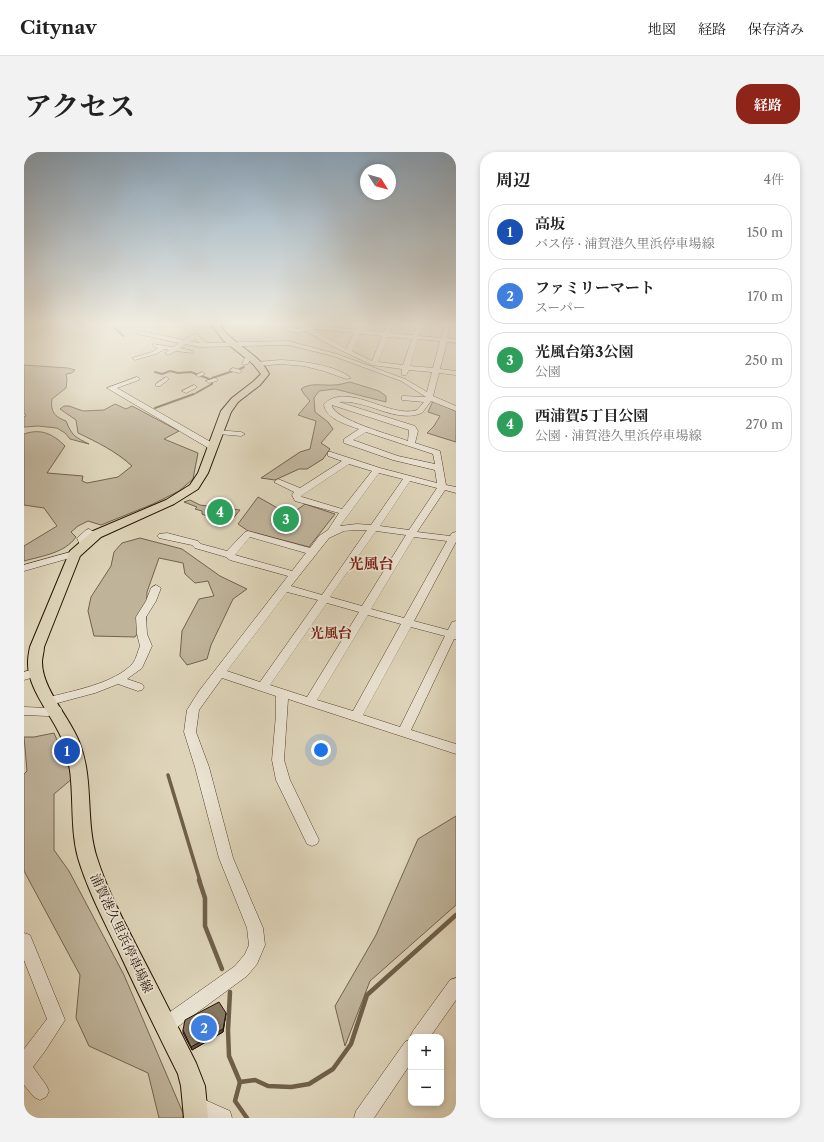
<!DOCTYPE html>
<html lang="ja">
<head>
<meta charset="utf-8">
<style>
  body { margin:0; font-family:"Libre Caslon Text","Noto Serif JP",serif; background:#f2f2f2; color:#222 }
  .controls { position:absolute; right:12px; bottom:12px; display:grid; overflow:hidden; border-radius:8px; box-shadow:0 2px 6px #0003 }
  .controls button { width:36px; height:36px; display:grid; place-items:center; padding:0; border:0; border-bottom:1px solid #e0e0e0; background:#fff; color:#222; font:20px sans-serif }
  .compass { position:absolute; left:336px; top:12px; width:36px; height:36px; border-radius:50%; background:#fff; box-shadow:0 2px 6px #0003; rotate:127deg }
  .you { position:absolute; left:297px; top:598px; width:14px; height:14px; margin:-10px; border:3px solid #fff; border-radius:50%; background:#1a73e8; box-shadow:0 0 0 6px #1a73e833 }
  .badge { display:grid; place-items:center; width:26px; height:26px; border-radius:50%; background:#8f2418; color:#fff; font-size:13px; font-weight:700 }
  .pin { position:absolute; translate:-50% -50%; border:2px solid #fff; box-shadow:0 1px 4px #0006 }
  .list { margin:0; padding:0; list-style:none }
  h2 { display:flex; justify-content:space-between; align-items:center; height:52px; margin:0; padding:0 16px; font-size:17px }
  h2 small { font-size:13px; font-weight:400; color:#767676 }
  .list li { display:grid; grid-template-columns:26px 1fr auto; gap:12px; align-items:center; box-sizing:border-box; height:56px; margin:0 8px 8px; padding:0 8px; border:1px solid #e0e0e0; border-radius:16px }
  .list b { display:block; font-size:15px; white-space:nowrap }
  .list p { margin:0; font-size:13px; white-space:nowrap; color:#767676 }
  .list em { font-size:13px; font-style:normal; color:#767676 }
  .map { position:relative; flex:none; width:432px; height:966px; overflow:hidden; border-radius:16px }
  header { display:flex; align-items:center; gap:24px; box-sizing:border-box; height:56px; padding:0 20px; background:#fff; border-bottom:1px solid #e0e0e0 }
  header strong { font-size:19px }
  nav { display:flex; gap:22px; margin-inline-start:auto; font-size:14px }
  .intro { display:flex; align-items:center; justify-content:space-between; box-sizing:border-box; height:96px; padding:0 24px }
  h1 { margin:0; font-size:28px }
  .button { padding:10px 18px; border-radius:16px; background:#8f2418; color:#fff; font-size:14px; font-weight:700 }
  main { display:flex; gap:24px; padding:0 24px }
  aside { flex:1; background:#fff; border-radius:16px; box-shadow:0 2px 6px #0003 }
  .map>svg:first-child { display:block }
  .green { fill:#bfb39a; stroke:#72624d }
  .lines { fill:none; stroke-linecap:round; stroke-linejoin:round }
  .stream-far2 { stroke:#6f5f49; stroke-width:2 }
  .stream-far1 { stroke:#6f5f49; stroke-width:3.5 }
  .stream { stroke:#6f5f49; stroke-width:4.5 }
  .minor-casing { stroke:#54422e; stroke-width:1 }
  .major-casing { stroke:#261200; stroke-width:2 }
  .minor { fill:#eae3d2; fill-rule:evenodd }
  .major { fill:#ded4b9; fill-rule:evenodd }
  .wall { fill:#736653; stroke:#261200 }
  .shaded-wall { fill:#5e5343; stroke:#261200 }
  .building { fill:#867760; stroke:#261200 }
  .labels { text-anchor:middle; stroke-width:3.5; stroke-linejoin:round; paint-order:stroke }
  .street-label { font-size:13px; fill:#261200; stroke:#eae3d2 }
  .neighbourhood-label { font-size:14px; font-weight:bold; fill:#7a1f14; stroke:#eae3d2 }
  .quarter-label { font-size:15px; font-weight:bold; fill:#7a1f14; stroke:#eae3d2 }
</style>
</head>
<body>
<header>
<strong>Citynav</strong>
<nav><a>地図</a><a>経路</a><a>保存済み</a></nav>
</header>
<div class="intro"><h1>アクセス</h1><a class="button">経路</a></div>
<main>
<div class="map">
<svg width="432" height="966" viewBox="0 0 432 966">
  <rect width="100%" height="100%" fill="#ded4b9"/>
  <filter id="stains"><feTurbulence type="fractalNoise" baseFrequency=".005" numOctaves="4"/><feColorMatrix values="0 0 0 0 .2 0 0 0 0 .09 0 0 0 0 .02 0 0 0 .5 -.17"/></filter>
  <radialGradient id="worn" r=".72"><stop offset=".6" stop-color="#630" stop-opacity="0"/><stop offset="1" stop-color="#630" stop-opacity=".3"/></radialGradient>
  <g class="green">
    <path d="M0 213 44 216 51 218 48 221 42 222 43 228 42 236 28 247C26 260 31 265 42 269 48 284 51 285 65 292L46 287 41 281 33 276 14 274 0 275V265L2 264 0 261Z"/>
    <path d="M326 230 355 239 362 244V250L311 237 295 239 290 246 291 260 304 270 309 277 297 291 306 297 299 307 283 317H275L251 328 237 326 276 300 286 297 292 269 274 263 286 249 280 242 277 237C286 230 300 234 310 233 315 233 321 231 326 230Z"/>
    <polygon points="409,249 432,259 432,290 403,281 410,274 416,264 404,260"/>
    <path d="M91 252 102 257 108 254 155 279 140 287 174 301 169 327 155 339 129 352 77 373 64 369 54 374 47 380 52 385C41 401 18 404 0 409V394L33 374 20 356 0 353V282C17 276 29 282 41 294L23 321 59 324 58 329 63 331 94 325 108 314C93 300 73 290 54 281L52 268 36 257 40 254H45L59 259 80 258Z"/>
    <polygon points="234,345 266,363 281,352 311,362 285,395 224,379 214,372"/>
    <polygon points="166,348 176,353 216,358 206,370 197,370 178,362 178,359 171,357 173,355 160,350"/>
    <polygon points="116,386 158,397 196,424 223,437 209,447 187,493 183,507 163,513 156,504 158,479 175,447 190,444 184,429 171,431 161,422 159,411 135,406 123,440 122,469 111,485 70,484 64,459 67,445 87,414 90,400 98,391"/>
    <polygon points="30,581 49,626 30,642 30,698 45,719 100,823 159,961 159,966 135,966 124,921 65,894 52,866 56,823 0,719 0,622 3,619 0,585 10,585"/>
    <polygon points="432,664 432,753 346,829 321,894 311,854 352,783 394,687"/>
  </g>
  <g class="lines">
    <g class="stream-far2">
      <polyline points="86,171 99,184"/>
      <polyline points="214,218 220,215"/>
      <polyline points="131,220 138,222 146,219 154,221 167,220 188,228 188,232 172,241"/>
      <polyline points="188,226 209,219"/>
      <polyline points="131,256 170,242"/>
    </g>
    <polyline class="stream-far1" points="144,623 176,729"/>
    <g class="stream">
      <polyline points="175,728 181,746 181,774 198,817"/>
      <polyline points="206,840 204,878 205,904 216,930"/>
      <polyline points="223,966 211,949 216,930 231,928 244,934 267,935 285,932 309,917 327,892 343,843 432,763"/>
    </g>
    <g class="minor-casing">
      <g id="minor">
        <path d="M270 171 332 178 335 171H341L338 178 360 180 364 171H370L366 181 389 183 393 171H399L395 184 417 186 421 173H412L409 171H432V175L426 174 423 186 432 187V191L423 190 416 217 432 219V223L415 221 409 244 432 254V259L407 249 398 261C371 272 343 247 315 250L391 274 394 279 391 291 416 299 422 333 432 335V341L421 338 393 380 426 384 428 381 432 380V390L390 469 424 478 428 470 432 469V487H430L387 578 432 592V602L264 547 260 608 266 628 295 688 293 692 288 694 283 692 252 628 248 608 252 563V544L198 526 175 558 172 580 185 615 209 706 239 776 241 793 233 812 223 824 148 879 142 881 136 879 133 873 136 867 211 814 221 802 225 793 223 776 195 706 171 615 160 580 163 558 175 539 264 424 206 408 202 405 171 396 168 393 135 386 133 384 135 382 143 381 174 389 177 392 203 399 221 380 224 379 286 396 295 384 304 378 315 361 271 349 268 343 270 340 250 330 254 327 276 336 318 309 304 304V300H307L356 316 413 331 411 318 369 308 320 291V287L335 277C324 273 301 267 300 252 324 229 366 267 393 258L400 250 378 248V244L402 245 377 229 309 204 264 193 175 195 162 192 156 196 169 199V201L152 199 144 203 141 201 145 198 141 197 132 202 111 208 108 206 128 200 134 196 129 194V192L149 195 155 191 114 182 113 181 116 179 160 188 172 181 182 191 264 189 313 202 381 227 403 240 408 220 385 218 382 223H378V217L348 213 310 195 282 179 273 181 257 176 260 174 273 177 277 176ZM288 177 330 181 322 197ZM336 182 358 184 348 209 328 199ZM364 185 388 187 379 213 354 210ZM171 186 176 191 166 189ZM394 187 416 189 409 216 386 214ZM308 253 385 278 384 289C371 284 307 267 308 253ZM342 280 409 302 411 312 374 304 329 288ZM325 312 348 319 318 357 278 345 277 344ZM355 321 379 327 347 373 333 372 316 374ZM386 329 413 336 385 378 356 374ZM333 378H343L298 443 267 434 305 386 320 379ZM352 379 382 383 338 454 306 445ZM226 385 282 401 268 419 211 403ZM390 385 423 389 380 466 347 457ZM263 440 294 448 236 530 203 519ZM303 451 335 460 283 545 246 533ZM344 463 377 472 329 559 293 548ZM387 475 421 484 376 575 339 563Z"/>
        <polygon points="224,203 227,205 224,212 219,213 218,212 222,204"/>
        <path d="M257 208C277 209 312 213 327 226L322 227 300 219 280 214 257 212 234 214 231 212 234 210Z"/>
        <polygon points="209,216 217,218 218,219 215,221 207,219 206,218"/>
        <polygon points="178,220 181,222 175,225 172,223"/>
        <polygon points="113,225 115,226 115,228 93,236 192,293 192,297 186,297 83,236"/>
        <polygon points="142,225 144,226 144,228 136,234 132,234 132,232"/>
        <polygon points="191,226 193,227 193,229 185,231 182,229"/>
        <polygon points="170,233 172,234 172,236 162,241 158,239"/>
        <polygon points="192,278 217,280 221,282 217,284 195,282 192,282"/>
        <polygon points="65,377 70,380 63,387 65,393 60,396 57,395 53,386 62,378"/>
        <polygon points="50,399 55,402 53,404 0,419 0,413"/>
        <path d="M132 433 137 436 132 449 122 465 123 482 128 494 118 516 103 527 118 532 120 535 118 538 114 539 94 532 71 541 26 553 22 552 20 549 22 546C47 539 91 532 109 511 112 507 114 499 116 494L113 482 112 465 122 449 127 436Z"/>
        <polygon points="13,516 17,517 19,520 17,523 0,528 0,520"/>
        <polygon points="32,554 36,555 38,558 36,561 24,564 0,563 0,555 24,556"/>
        <polygon points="0,781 6,783 41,868 21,899 9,915 22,933 25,939 22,945 16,948 10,945 0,933 0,897 23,867 0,808"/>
        <polygon points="432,826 432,848 406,885 387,885 387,887 386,885 389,879 426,828"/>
        <polygon points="387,887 387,911 350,966 330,966 332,959 381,890"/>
        <polygon points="172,944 206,959 208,966 179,966 165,960 163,953 165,946"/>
      </g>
    </g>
    <g class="major-casing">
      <path id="major" d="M186 171H194C207 192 234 200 245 222L236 233 214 250 207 260 184 321 174 337 150 352 77 385 56 404 20 495C20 500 18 505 18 510 18 538 47 566 56 592 70 629 61 669 73 706 83 738 99 767 114 797 134 835 153 873 172 911L181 934 184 966H160L157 934 154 922C134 882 114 841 95 800 80 769 64 739 54 706 44 669 53 629 40 592 31 566 3 538 4 510 4 505 5 500 6 495L46 399 69 379 142 348 166 333 174 321 197 259 208 246 230 229 237 222 229 212 199 188Z"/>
    </g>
    <use href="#minor" class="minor"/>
    <use href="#major" class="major"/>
  </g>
  <polygon class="wall" points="202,861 199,880 168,898 159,881 159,878"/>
  <polygon class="shaded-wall" points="202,861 199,880 168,898 167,895"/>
  <polygon class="building" points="195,850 202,861 199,877 167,895 159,878 161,868"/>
  <linearGradient id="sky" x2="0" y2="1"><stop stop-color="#8ba6bc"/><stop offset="0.56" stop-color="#f0ece0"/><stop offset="1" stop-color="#f0ece0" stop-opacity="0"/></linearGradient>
  <rect width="432" height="306" fill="url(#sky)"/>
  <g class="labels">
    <g class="street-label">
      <text transform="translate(98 781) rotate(65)" y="5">浦賀港久里浜停車場線</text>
    </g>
    <g class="neighbourhood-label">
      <text x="307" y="486">光風台</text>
    </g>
    <g class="quarter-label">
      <text x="347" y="417">光風台</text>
    </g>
  </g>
  <rect width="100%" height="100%" filter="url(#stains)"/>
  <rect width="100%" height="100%" fill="url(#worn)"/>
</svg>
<div class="controls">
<button>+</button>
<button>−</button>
</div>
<svg class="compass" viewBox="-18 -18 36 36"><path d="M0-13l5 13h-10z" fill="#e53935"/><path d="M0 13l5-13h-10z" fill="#767676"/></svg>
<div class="you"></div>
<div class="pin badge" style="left:43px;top:599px;background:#1a4fb4">1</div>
<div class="pin badge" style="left:180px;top:876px;background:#3f7fe0">2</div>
<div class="pin badge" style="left:262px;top:367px;background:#2e9e5b">3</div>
<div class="pin badge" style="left:196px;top:360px;background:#2e9e5b">4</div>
</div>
<aside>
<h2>周辺<small>4件</small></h2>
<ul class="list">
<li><span class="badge" style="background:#1a4fb4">1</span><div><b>高坂</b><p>バス停 · 浦賀港久里浜停車場線</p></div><em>150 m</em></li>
<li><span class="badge" style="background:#3f7fe0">2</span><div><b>ファミリーマート</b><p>スーパー</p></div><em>170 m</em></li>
<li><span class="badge" style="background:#2e9e5b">3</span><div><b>光風台第3公園</b><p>公園</p></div><em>250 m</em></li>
<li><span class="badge" style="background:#2e9e5b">4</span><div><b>西浦賀5丁目公園</b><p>公園 · 浦賀港久里浜停車場線</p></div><em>270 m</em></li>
</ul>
</aside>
</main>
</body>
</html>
